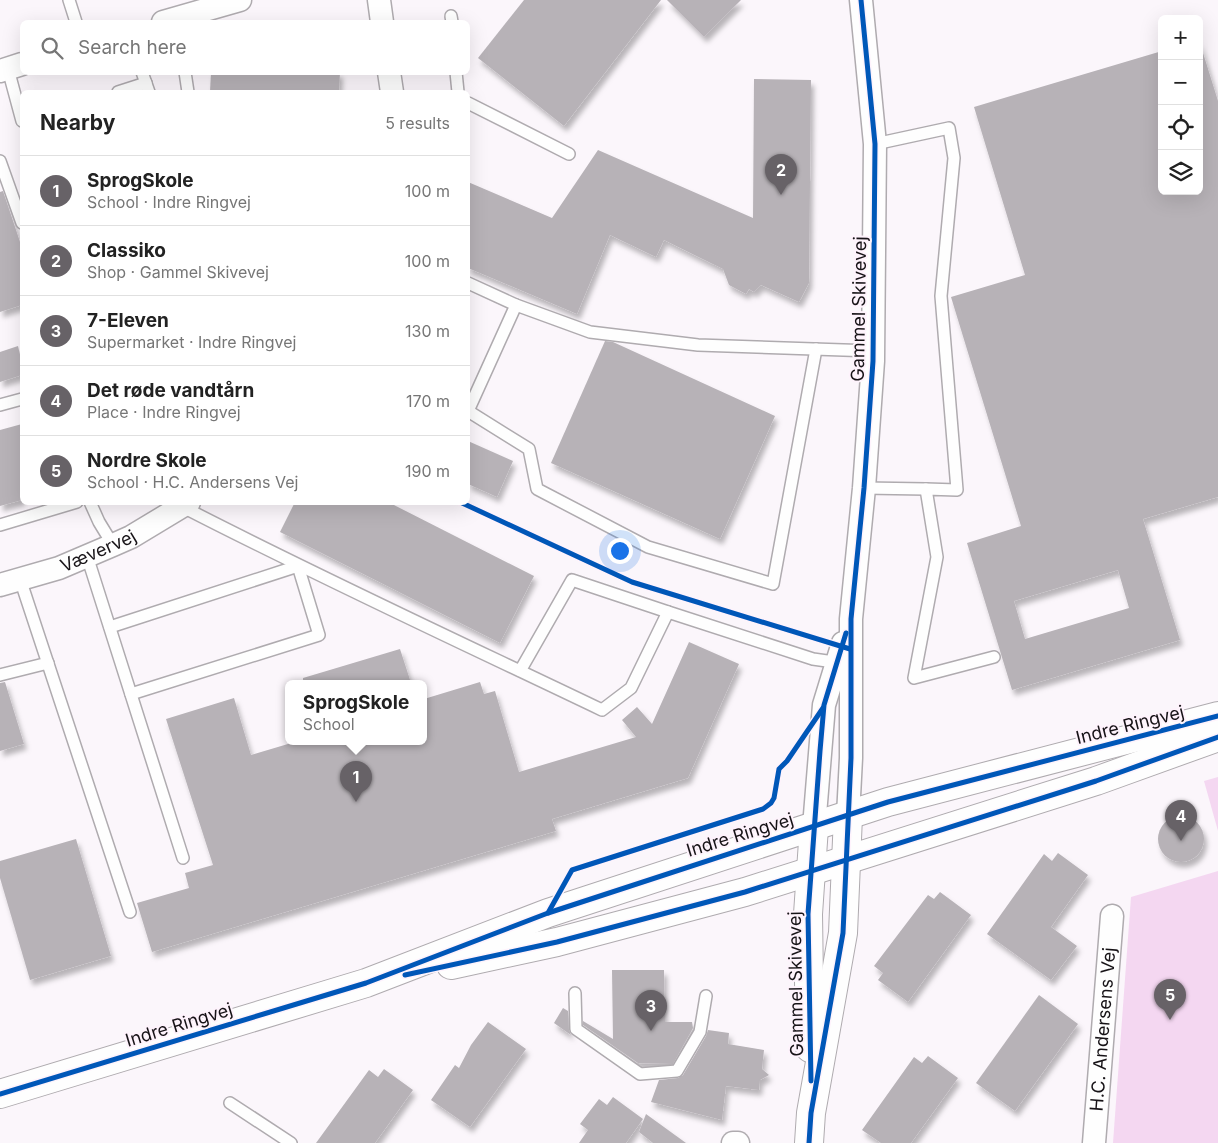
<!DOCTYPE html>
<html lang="en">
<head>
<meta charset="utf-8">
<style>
  body { margin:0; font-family:Inter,sans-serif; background:#f6f6f6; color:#222 }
  .controls { position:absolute; right:15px; top:15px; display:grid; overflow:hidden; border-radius:8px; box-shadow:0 5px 20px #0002 }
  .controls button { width:45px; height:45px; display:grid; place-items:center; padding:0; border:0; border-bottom:1px solid #e0e0e0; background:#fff; color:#222; font:25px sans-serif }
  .you { position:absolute; left:619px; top:550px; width:18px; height:18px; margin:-12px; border:4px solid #fff; border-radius:50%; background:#1a73e8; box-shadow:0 0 0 8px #1a73e833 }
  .badge { display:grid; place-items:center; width:32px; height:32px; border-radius:50%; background:#676267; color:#fff; font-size:16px; font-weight:700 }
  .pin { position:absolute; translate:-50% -41px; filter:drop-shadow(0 1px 2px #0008) }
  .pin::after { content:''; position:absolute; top:26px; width:18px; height:15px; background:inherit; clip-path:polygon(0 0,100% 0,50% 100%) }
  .popup { position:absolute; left:285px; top:680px; width:142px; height:65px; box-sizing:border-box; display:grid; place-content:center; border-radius:8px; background:#fff; filter:drop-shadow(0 1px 4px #0005); font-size:16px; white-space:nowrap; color:#767676 }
  .popup b { font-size:19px; color:#222 }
  .popup::after { content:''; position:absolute; left:50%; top:100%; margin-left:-10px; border:10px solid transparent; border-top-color:#fff }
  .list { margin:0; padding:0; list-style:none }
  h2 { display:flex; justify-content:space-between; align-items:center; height:65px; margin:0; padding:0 20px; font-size:21px }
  h2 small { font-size:16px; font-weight:400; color:#767676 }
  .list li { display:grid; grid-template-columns:32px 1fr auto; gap:15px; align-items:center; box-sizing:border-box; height:70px; padding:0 20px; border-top:1px solid #e0e0e0 }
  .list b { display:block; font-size:19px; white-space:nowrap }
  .list p { margin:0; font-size:16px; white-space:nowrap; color:#767676 }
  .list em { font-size:16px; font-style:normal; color:#767676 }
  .icon { flex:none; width:28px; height:28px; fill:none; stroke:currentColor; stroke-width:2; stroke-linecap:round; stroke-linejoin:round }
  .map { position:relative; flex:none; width:1218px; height:1143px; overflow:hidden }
  .search { position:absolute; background:#fff; box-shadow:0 5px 20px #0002; left:20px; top:20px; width:450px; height:55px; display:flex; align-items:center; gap:12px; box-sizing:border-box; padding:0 18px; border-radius:8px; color:#767676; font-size:19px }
  .panel { position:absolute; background:#fff; box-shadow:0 5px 20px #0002; left:20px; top:90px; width:450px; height:415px; border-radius:8px }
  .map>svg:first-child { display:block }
  .green { fill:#f4d7f1 }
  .building { fill:#b7b2b7; fill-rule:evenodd; filter:url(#shadow) }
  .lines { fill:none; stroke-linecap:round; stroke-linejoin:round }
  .lane-casing { stroke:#afabaf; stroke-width:14 }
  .street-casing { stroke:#afabaf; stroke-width:25 }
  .secondary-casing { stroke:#afabaf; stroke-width:30 }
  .lane { stroke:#fefefe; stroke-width:11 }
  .street { stroke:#fefefe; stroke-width:22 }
  .secondary { stroke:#fefefe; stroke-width:28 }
  .cycleway-casing { stroke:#fef3fc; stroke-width:8 }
  .cycleway { stroke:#0057b8; stroke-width:5 }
  .labels { text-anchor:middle; stroke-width:4; stroke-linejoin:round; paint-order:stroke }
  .street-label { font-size:18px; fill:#171317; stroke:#fef3fc }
</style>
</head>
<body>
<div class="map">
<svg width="1218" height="1143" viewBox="0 0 1218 1143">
  <defs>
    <filter id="shadow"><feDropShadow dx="3" dy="5.5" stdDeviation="2.5" flood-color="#0004"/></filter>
  </defs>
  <rect width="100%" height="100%" fill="#fbf6fb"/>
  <g class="green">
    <polygon points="1218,777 1218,831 1204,781"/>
    <polygon points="1218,871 1218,1143 1113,1143 1131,897"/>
  </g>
  <g class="building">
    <polygon points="524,0 661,0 564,126 478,58"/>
    <polygon points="667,0 741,0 704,37"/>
    <path d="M1199 40 1218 101V497L1143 519 1180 640 1012 690 967 543 1021 526 951 297 1025 275 974 107 1162 51V191H1199ZM1118 570 1129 608 1025 639 1014 601Z"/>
    <polygon points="211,72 340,72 339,92 210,92"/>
    <polygon points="754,79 811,80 809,283 799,302 761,285 754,292 749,289 746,294 729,285 723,269 664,240 656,257 610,235 577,314 468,268 468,182 552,218 598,150 753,218"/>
    <polygon points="3,191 22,248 22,305 0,312 0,192"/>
    <polygon points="605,341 613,342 775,416 720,539 551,463"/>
    <polygon points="18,346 22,363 22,375 0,382 0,352"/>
    <polygon points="22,424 22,500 0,506 0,430"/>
    <polygon points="468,441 513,461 497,497 468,484"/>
    <polygon points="295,502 388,502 534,576 500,643 280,532"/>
    <polygon points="689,642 739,664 688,778 552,819 556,831 152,952 137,903 189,888 185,873 213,865 166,719 234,698 251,755 298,741 424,741 424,699 480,682 484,694 495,691 519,772 636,737 622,720 637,707 652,724"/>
    <polygon points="400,649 411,683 303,683 303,678"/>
    <polygon points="5,682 24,744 0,751 0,683"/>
    <circle cx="1181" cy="839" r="23"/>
    <polygon points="76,839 111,956 30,980 0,878 0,861"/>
    <polygon points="1058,853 1088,875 1051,927 1077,946 1051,980 987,934 1044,854 1052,861"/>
    <polygon points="940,892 971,915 908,1002 878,980 883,973 874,966 928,895 934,899"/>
    <polygon points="612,970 664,970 665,1022 692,1022 693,1028 673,1064 638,1063 583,1025 583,1021 613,1039"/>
    <polygon points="1039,995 1078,1024 1015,1111 976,1083"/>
    <polygon points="563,1008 568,1011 569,1030 571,1035 554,1023"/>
    <polygon points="488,1022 526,1049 470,1127 431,1100 455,1065 459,1068 471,1045"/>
    <polygon points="708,1030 729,1033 728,1044 764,1050 762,1069 769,1075 760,1080 759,1090 726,1086 722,1120 651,1102 659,1080 678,1078 683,1075 706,1036"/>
    <polygon points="928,1056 958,1078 911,1143 881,1143 862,1130 914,1057 922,1063"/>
    <polygon points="384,1069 413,1090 375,1143 316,1143 369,1070 378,1077"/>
    <polygon points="613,1097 643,1119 626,1143 579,1143 588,1130 580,1124 599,1099 607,1105"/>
    <polygon points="646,1114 686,1143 653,1143 639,1132"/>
  </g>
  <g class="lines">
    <g class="lane-casing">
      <g id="lane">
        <polyline points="69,0 76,22"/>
        <polyline points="451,16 452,22"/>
        <polyline points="8,69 22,121"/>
        <polyline points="142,72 149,92"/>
        <polyline points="185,72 188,92"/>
        <polyline points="456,72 458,92"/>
        <polyline points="118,92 146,83"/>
        <polyline points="468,103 569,154"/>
        <polyline points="875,144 949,128 954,158 941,296 957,490 926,489 937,557 914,678 994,657"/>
        <polyline points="0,161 22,223"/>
        <polyline points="468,283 516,305 468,411"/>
        <polyline points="516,305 590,332 698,345 873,351"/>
        <polyline points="0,405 22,399"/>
        <polyline points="468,411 529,449 537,489 648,547 773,584 816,349"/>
        <polyline points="864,488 926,489"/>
        <polyline points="90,502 99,522 113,545"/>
        <path d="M183 507C321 578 462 643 602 710L631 688 668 612 572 580 520 671"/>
        <polyline points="0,525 77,502"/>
        <polyline points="87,556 183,858"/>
        <polyline points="20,579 130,912"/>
        <polyline points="668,612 813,659 841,663"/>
        <polyline points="110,627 298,566 319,635 131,694"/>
        <polyline points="0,675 48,663"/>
        <polyline points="575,993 576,1029 640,1074 677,1071 700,1032 706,996"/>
        <polyline points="230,1103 291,1143"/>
      </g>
    </g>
    <g class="street-casing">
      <g id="street">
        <polyline points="379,0 382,22"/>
        <polyline points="163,22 240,0"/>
        <polyline points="0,71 22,64"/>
        <polyline points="389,72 392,92"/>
        <path id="s1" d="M0 585 59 568 113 545 131 537 189 502"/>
        <polyline points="848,816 851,758 851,619 864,488 873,361 875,144 861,0"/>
        <polyline points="814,827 824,705 843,643"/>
        <polyline points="733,1143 738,1143"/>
        <path id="s2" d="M1094 1143 1112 916"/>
      </g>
    </g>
    <g class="secondary-casing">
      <g id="secondary">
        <polyline points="451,965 557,942 745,892 1096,781 1218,737"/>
        <polyline points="810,1048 808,914 814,827"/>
        <polyline points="0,1094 366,983 548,913 888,802 1218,716"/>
        <polyline points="809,1143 811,1113 843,933 848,816"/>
      </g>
    </g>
    <use href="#lane" class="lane"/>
    <use href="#street" class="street"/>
    <use href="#secondary" class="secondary"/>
    <g class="cycleway-casing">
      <g id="cycleway">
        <polyline points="460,502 632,582 850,649"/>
        <polyline points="548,913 572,870 763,809 771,803 774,798 779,769 787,761 823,708"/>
        <polyline points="405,975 557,942 745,892 1096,781 1218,737"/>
        <polyline points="811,1081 808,914 820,751 824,705 846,633"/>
        <polyline points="0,1094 366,983 548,913 888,802 1218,716"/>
        <polyline points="809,1143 811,1113 843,933 851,758 851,619 864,488 873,361 875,144 861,0"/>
      </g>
    </g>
    <use href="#cycleway" class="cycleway"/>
  </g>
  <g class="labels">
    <g class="street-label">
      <text transform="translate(859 309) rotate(-89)" y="6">Gammel Skivevej</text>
      <text dy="6" stroke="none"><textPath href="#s1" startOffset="104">Vævervej</textPath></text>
      <text transform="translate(1130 725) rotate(-14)" y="6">Indre Ringvej</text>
      <text transform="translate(740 835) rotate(-17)" y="6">Indre Ringvej</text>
      <text transform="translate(796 984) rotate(-91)" y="6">Gammel Skivevej</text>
      <text transform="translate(179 1025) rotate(-17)" y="6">Indre Ringvej</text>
      <text dy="6" stroke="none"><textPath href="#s2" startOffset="114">H.C. Andersens Vej</textPath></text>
    </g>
  </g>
</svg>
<div class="controls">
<button>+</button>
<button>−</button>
<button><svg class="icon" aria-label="locate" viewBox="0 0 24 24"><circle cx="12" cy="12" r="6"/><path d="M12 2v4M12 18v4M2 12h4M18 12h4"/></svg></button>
<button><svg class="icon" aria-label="layers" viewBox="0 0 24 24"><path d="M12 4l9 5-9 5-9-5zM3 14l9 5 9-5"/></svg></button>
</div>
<div class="you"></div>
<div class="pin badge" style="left:356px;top:802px">1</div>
<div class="popup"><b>SprogSkole</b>School</div>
<div class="pin badge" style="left:781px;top:195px">2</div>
<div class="pin badge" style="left:651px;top:1031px">3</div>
<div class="pin badge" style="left:1181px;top:841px">4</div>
<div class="pin badge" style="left:1170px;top:1020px">5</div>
<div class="search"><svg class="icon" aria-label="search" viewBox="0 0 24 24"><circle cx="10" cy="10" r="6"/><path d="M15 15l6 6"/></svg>Search here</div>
<section class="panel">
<h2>Nearby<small>5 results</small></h2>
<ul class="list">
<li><span class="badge">1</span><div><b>SprogSkole</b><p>School · Indre Ringvej</p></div><em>100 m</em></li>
<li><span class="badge">2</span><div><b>Classiko</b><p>Shop · Gammel Skivevej</p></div><em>100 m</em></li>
<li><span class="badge">3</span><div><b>7-Eleven</b><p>Supermarket · Indre Ringvej</p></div><em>130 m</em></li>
<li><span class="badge">4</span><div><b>Det røde vandtårn</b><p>Place · Indre Ringvej</p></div><em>170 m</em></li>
<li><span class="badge">5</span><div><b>Nordre Skole</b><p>School · H.C. Andersens Vej</p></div><em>190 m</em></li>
</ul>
</section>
</div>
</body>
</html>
